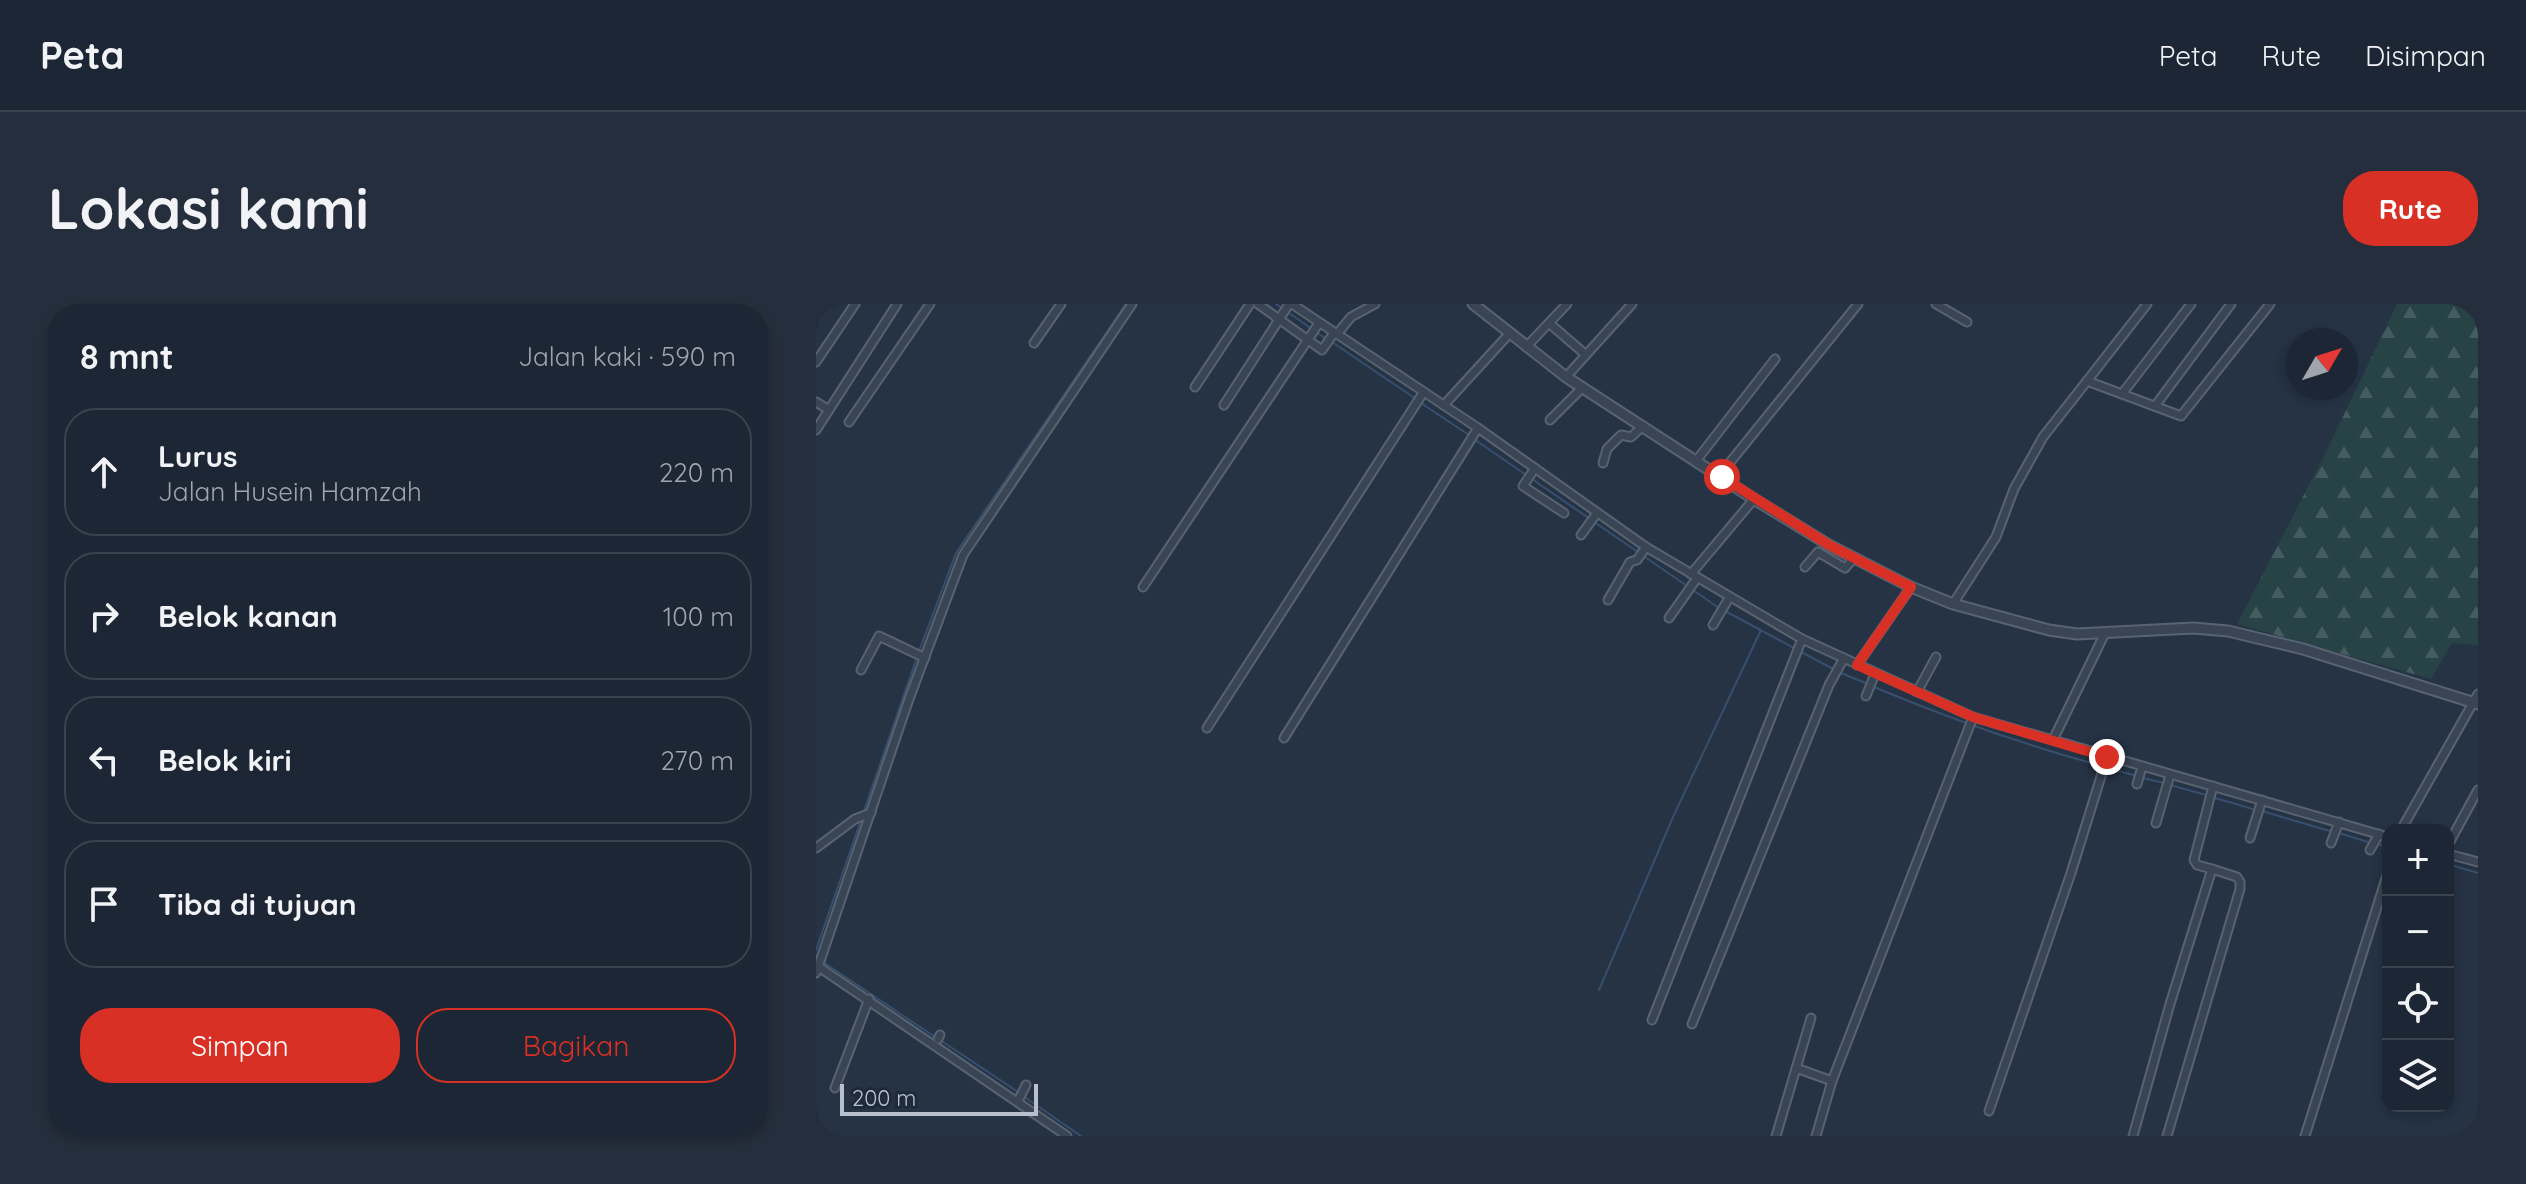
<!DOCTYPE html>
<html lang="id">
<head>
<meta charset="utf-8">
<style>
  body { margin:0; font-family:Quicksand,sans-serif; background:#252e3c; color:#f1f3f6 }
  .controls { position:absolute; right:24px; bottom:24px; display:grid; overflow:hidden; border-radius:16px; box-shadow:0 4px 12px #0003 }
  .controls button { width:72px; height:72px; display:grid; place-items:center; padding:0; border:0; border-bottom:2px solid #3a434f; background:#1c2634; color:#f1f3f6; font:40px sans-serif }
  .compass { position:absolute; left:1470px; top:24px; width:72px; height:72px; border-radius:50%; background:#1c2634; box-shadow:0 4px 12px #0003; rotate:51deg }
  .scale { position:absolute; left:24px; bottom:20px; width:198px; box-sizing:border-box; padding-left:8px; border:4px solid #b7c0ce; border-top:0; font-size:22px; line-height:28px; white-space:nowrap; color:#b7c0ce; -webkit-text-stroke:6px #1e2a39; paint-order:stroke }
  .stop { position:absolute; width:24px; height:24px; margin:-18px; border:6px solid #d93025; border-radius:50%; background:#fff }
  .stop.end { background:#d93025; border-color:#fff; box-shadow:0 2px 8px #0008 }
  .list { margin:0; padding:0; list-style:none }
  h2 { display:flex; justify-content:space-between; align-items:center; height:104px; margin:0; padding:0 32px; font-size:34px }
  h2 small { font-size:26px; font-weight:400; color:#a0a5ac }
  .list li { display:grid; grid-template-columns:52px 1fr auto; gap:24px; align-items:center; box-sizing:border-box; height:128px; margin:0 16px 16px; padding:0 16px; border:2px solid #3a434f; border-radius:32px }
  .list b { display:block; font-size:30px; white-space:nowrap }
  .list p { margin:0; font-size:26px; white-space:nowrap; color:#a0a5ac }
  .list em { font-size:26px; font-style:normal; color:#a0a5ac }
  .actions { display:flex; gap:16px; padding:24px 32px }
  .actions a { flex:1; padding:18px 0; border:2px solid #d93025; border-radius:32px; text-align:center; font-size:28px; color:#d93025 }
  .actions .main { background:#d93025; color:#fff }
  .icon { flex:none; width:44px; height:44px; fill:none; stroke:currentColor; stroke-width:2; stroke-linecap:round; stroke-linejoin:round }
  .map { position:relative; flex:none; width:1662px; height:832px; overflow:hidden; border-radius:32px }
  header { display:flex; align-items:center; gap:48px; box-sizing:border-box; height:112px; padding:0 40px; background:#1c2634; border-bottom:2px solid #3a434f }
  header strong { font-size:38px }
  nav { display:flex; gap:44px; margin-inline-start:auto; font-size:28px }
  .intro { display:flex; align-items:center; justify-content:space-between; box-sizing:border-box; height:192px; padding:0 48px }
  h1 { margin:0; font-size:56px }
  .button { padding:20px 36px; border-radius:32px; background:#d93025; color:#fff; font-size:28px; font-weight:700 }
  main { display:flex; gap:48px; padding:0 48px }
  aside { flex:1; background:#1c2634; border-radius:32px; box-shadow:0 4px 12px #0003 }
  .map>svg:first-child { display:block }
  .forest { fill:url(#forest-firs) }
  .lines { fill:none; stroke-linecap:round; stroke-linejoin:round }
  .stream { stroke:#374f6d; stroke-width:2 }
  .minor-casing { stroke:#586371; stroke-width:11 }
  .tertiary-casing { stroke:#586371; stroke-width:13 }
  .minor { stroke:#394554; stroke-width:7 }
  .tertiary { stroke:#394554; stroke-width:9 }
  .route { stroke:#d93025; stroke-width:10 }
</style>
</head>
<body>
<header>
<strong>Peta</strong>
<nav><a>Peta</a><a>Rute</a><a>Disimpan</a></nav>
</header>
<div class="intro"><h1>Lokasi kami</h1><a class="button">Rute</a></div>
<main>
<aside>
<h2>8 mnt<small>Jalan kaki · 590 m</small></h2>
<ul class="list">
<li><svg class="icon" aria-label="ahead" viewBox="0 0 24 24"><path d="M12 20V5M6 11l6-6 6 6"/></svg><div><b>Lurus</b><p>Jalan Husein Hamzah</p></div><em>220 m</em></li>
<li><svg class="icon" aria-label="right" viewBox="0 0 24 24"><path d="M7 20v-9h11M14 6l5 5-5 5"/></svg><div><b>Belok kanan</b></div><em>100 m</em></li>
<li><svg class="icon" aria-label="left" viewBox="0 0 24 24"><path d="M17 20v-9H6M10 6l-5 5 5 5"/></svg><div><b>Belok kiri</b></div><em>270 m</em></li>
<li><svg class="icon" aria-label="arrive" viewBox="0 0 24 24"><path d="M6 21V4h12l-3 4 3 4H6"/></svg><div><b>Tiba di tujuan</b></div></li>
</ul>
<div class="actions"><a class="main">Simpan</a><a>Bagikan</a></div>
</aside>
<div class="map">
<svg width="1662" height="832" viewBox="0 0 1662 832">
  <defs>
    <pattern id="forest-firs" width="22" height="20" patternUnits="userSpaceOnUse" patternTransform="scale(2)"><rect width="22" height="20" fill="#274346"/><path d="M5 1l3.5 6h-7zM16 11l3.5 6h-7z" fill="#445c60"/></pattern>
  </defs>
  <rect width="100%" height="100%" fill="#253345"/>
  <polygon class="forest" points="1581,0 1662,0 1662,341 1636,339 1615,375 1421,320 1510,148"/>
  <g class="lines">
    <g class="stream">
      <polyline points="460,0 467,5"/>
      <polyline points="473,9 510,35"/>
      <polyline points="516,38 600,95"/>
      <polyline points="605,99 653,131"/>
      <polyline points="658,135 903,304"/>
      <polyline points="909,307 1019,366"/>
      <polyline points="103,347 140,249 310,0"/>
      <polyline points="1025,369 1052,380"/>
      <path d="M1058 383C1132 414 1208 441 1286 462"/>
      <polyline points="1292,464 1321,472"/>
      <polyline points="1327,474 1348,479"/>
      <polyline points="1354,481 1390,491"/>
      <polyline points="1396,493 1440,506"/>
      <polyline points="1446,507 1517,528"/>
      <polyline points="47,510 101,353"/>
      <polyline points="1523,529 1555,539"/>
      <polyline points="1562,540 1572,543"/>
      <polyline points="1632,560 1662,569"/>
      <polyline points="0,646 45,516"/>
      <polyline points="7,658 119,733"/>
      <polyline points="783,686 857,513 945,326"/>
      <polyline points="124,736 202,788"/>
      <polyline points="207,792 265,832"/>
    </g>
    <g class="minor-casing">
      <g id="minor">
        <polyline points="442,0 506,46 518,29"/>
        <polyline points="476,0 662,124 830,243 986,335 1157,413 1572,533"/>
        <polyline points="1120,0 1151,18"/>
        <polyline points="733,19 770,51"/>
        <polyline points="521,30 535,13 559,0"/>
        <polyline points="218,39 245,0"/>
        <polyline points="710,43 751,0"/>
        <polyline points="0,58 39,0"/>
        <polyline points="750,73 816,0"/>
        <polyline points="1271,77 1331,0"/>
        <polyline points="379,83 434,0"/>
        <polyline points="1306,90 1375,0"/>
        <polyline points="0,98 13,106"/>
        <polyline points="408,101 473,0"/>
        <polyline points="628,101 693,30"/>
        <polyline points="1339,102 1415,0"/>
        <polyline points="734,116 767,83"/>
        <polyline points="33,118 114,0"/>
        <polyline points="0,126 81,0"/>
        <polyline points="880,157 959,55"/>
        <polyline points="787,159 791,145 805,131 815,133 827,122"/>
        <polyline points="719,164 707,182 748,209"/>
        <polyline points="903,172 1042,0"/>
        <polyline points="765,231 781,209"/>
        <polyline points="989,263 1002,248 1029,264 1038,254"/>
        <polyline points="875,270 938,195"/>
        <polyline points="327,283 503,19"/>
        <polyline points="792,296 814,258 821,256 830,243"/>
        <polyline points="1137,300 1180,233 1198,185 1227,133 1271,77 1365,112 1454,0"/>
        <polyline points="853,314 881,274"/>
        <polyline points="897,321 913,294"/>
        <polyline points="1041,361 1095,283"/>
        <polyline points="45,366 63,332 109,354"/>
        <polyline points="1101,388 1120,353"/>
        <polyline points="1050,392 1059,370"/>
        <polyline points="391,424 607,89"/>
        <polyline points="468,434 662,124"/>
        <polyline points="1237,436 1289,329"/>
        <polyline points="1321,480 1326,463"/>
        <polyline points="1340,519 1354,471"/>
        <polyline points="1585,526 1662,390"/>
        <polyline points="1434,534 1446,496"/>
        <polyline points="1515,539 1523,518"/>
        <polyline points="1632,541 1662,486"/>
        <polyline points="0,544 39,515 55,509"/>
        <polyline points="1554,546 1563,530"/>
        <polyline points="1632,550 1662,558"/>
        <polyline points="0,661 251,832"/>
        <polyline points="0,669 93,395 147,251 316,0"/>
        <polyline points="836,716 986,335"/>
        <polyline points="876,720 1013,381 1028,354"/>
        <polyline points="122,735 124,731"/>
        <polyline points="980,764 1016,777"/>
        <polyline points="19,784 53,695"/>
        <polyline points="202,797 210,781"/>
        <polyline points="1173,807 1255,569 1291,453"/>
        <polyline points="960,832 995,714"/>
        <polyline points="1000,832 1016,777 1157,413"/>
        <polyline points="1317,832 1354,700 1396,565 1381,561 1378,556 1397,482"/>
        <polyline points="1351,832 1424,585 1424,578 1421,573 1396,565"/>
        <polyline points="1489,832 1572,568"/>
      </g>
    </g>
    <g class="tertiary-casing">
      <polyline id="tertiary" points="657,0 750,73 938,195 1013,241 1095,283 1137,300 1233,326 1261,330 1377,324 1412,327 1487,345 1662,400"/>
    </g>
    <use href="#minor" class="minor"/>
    <use href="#tertiary" class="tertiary"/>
  </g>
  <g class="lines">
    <polyline class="route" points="906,173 1013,241 1095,283 1041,361 1157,413 1291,453"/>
  </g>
</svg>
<div class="controls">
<button>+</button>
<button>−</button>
<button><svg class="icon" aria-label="locate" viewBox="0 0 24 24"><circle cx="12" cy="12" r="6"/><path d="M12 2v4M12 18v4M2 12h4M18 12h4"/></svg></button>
<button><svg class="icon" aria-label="layers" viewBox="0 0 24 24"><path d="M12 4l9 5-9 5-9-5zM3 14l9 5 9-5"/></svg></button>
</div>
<svg class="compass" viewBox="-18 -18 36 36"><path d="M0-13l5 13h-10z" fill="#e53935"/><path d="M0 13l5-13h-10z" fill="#a0a5ac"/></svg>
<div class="scale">200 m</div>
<div class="stop" style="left:906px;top:173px"></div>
<div class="stop end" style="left:1291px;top:453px"></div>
</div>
</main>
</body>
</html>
